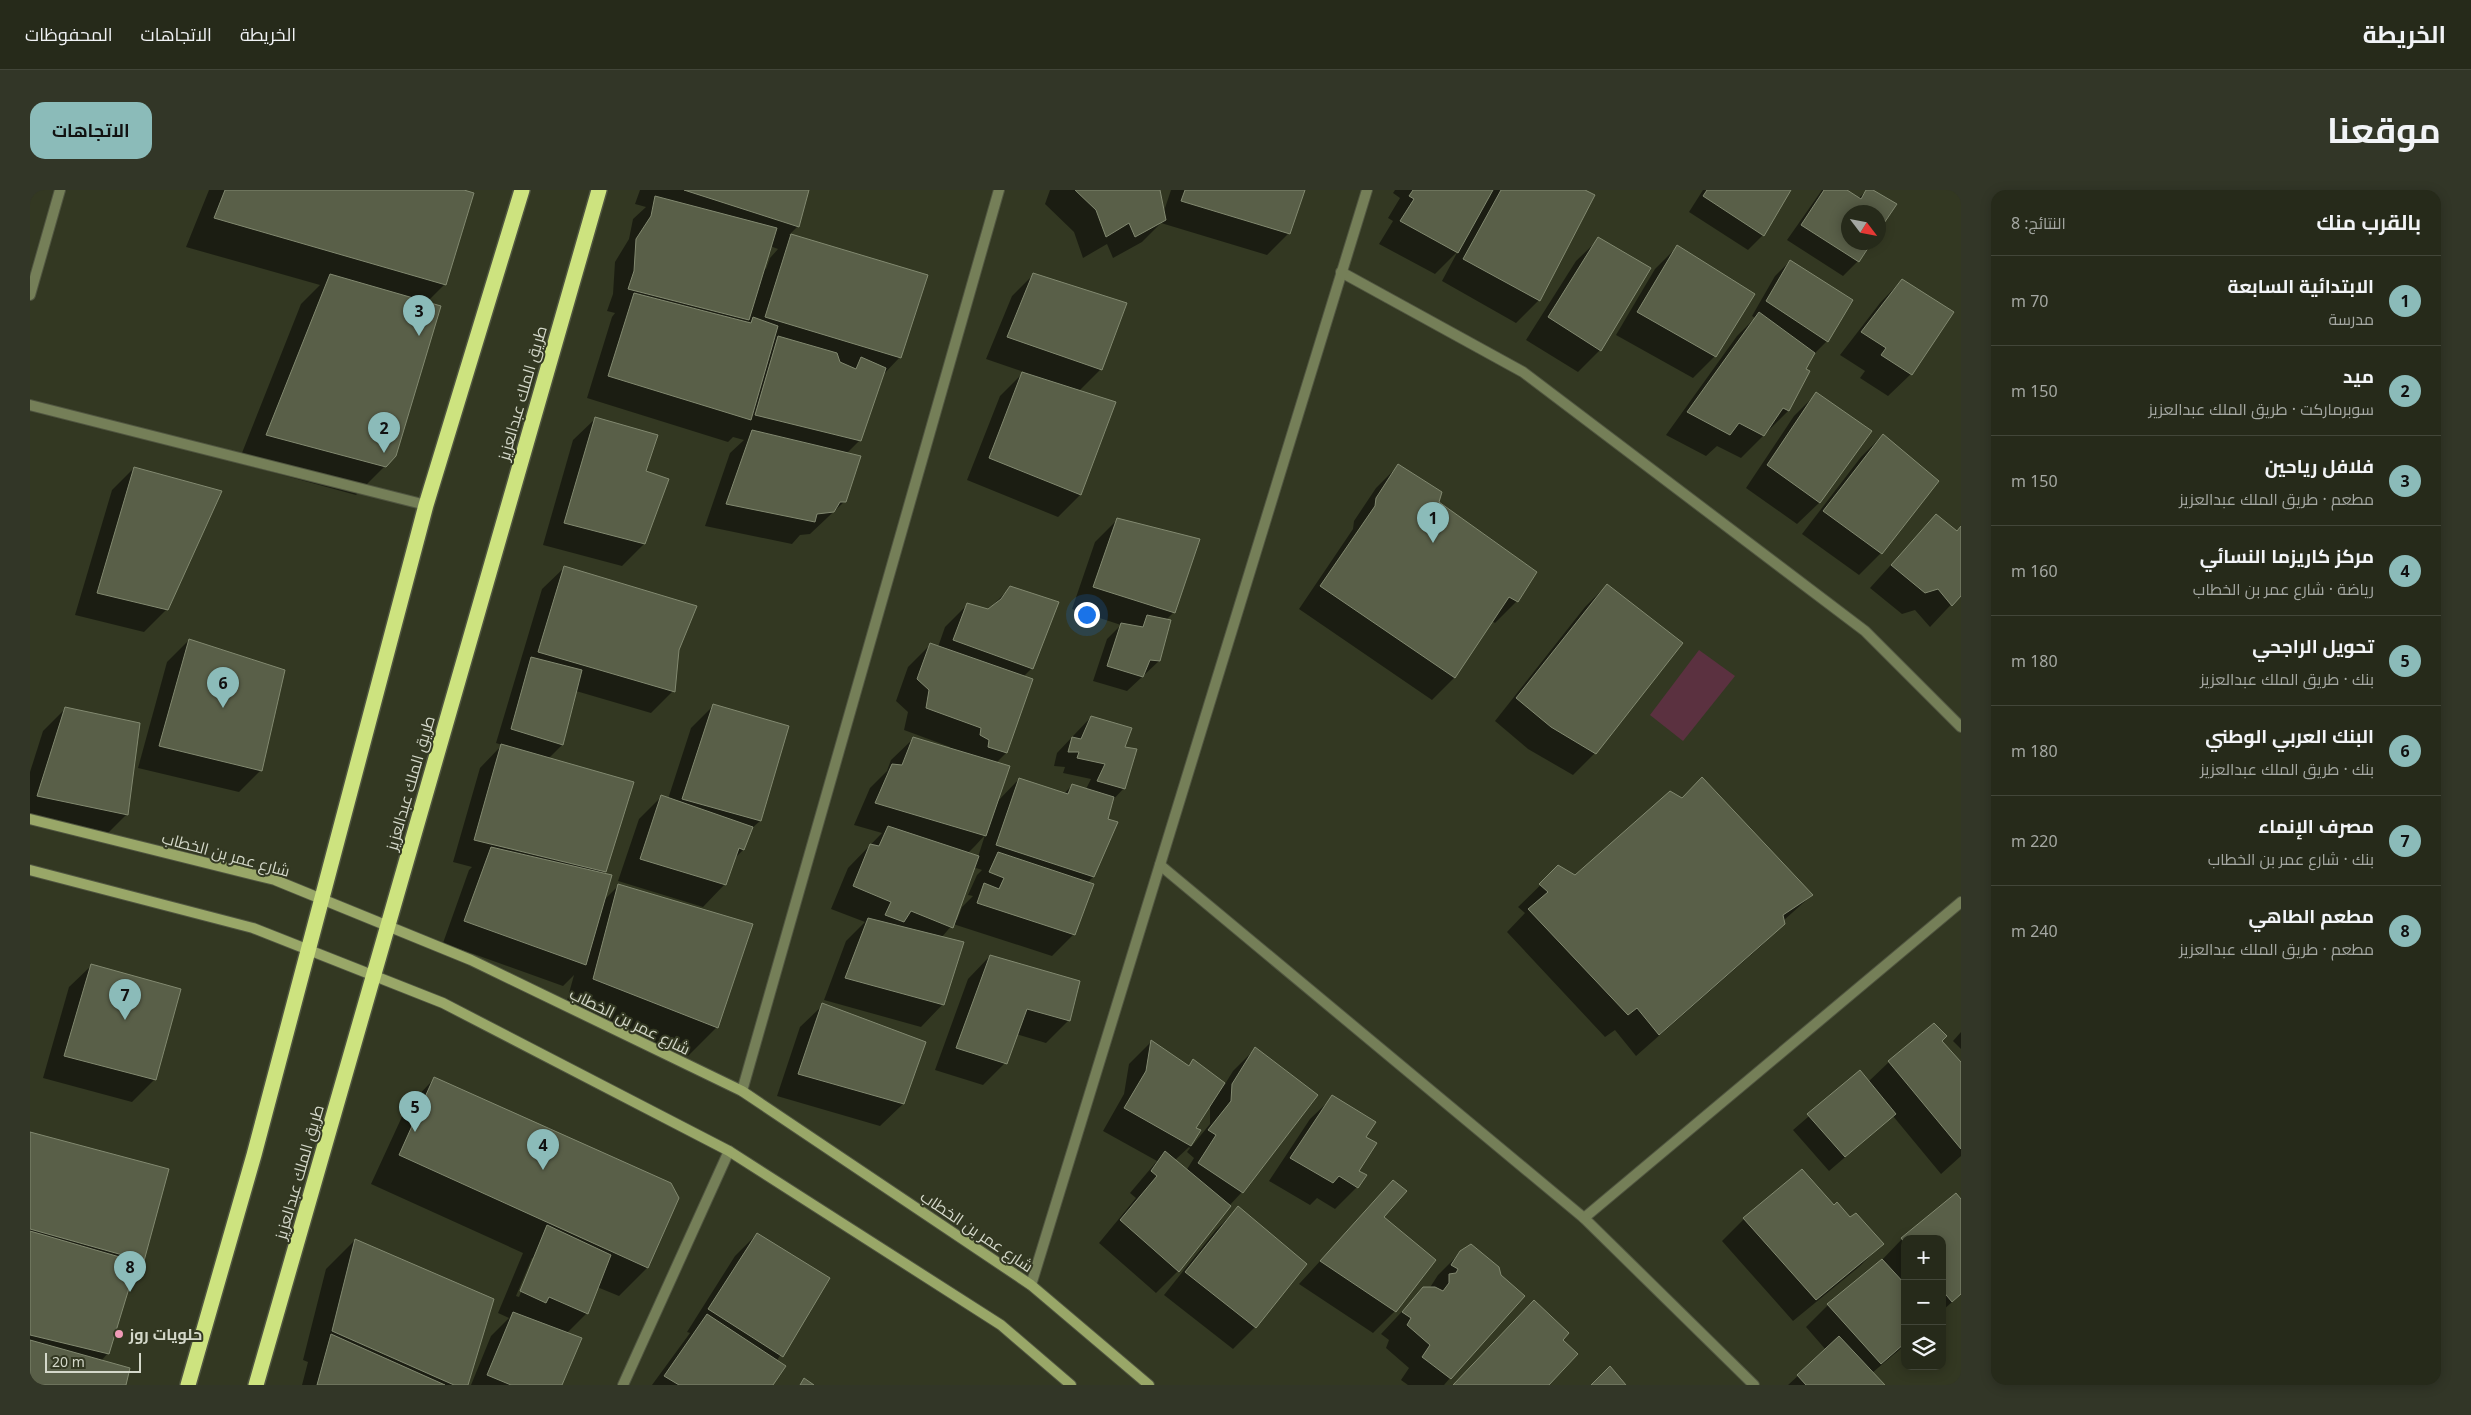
<!DOCTYPE html>
<html lang="ar">
<head>
<meta charset="utf-8">
<style>
  body { margin:0; font-family:"Noto Sans",Cairo,sans-serif; background:#323627; color:#f1f3f6; direction:rtl }
  .controls { position:absolute; right:15px; bottom:15px; display:grid; overflow:hidden; border-radius:10px; box-shadow:0 2px 12px #0003 }
  .controls button { width:45px; height:45px; display:grid; place-items:center; padding:0; border:0; border-bottom:1px solid #424639; background:#262a1a; color:#f1f3f6; font:25px sans-serif }
  .compass { position:absolute; left:1811px; top:15px; width:45px; height:45px; border-radius:50%; background:#262a1a; box-shadow:0 2px 12px #0003; rotate:122deg }
  .scale { position:absolute; left:15px; bottom:12px; width:96px; box-sizing:border-box; padding-left:5px; border:2px solid #d4d8ca; border-top:0; font-size:14px; line-height:18px; white-space:nowrap; color:#d4d8ca; -webkit-text-stroke:4px #333822; paint-order:stroke }
  .you { position:absolute; left:1056px; top:424px; width:18px; height:18px; margin:-12px; border:4px solid #fff; border-radius:50%; background:#1a73e8; box-shadow:0 0 0 8px #1a73e833 }
  .badge { display:grid; place-items:center; width:32px; height:32px; border-radius:50%; background:#8bbbb9; color:#111; font-size:16px; font-weight:700 }
  .pin { position:absolute; translate:-50% -41px; filter:drop-shadow(0 1px 2px #0008) }
  .pin::after { content:''; position:absolute; top:26px; width:18px; height:15px; background:inherit; clip-path:polygon(0 0,100% 0,50% 100%) }
  .list { margin:0; padding:0; list-style:none }
  h2 { display:flex; justify-content:space-between; align-items:center; height:65px; margin:0; padding:0 20px; font-size:21px }
  h2 small { font-size:16px; font-weight:400; color:#a4a7a2 }
  .list li { display:grid; grid-template-columns:32px 1fr auto; gap:15px; align-items:center; box-sizing:border-box; height:90px; padding:0 20px; border-top:1px solid #424639 }
  .list b { display:block; font-size:19px; white-space:nowrap }
  .list p { margin:0; font-size:16px; white-space:nowrap; color:#a4a7a2 }
  .list em { font-size:16px; font-style:normal; color:#a4a7a2 }
  .icon { flex:none; width:28px; height:28px; fill:none; stroke:currentColor; stroke-width:2; stroke-linecap:round; stroke-linejoin:round }
  .map { position:relative; flex:none; width:1931px; height:1195px; overflow:hidden; direction:ltr; border-radius:15px }
  header { display:flex; align-items:center; gap:30px; box-sizing:border-box; height:70px; padding:0 25px; background:#262a1a; border-bottom:1px solid #424639 }
  header strong { font-size:24px }
  nav { display:flex; gap:28px; margin-inline-start:auto; font-size:18px }
  .intro { display:flex; align-items:center; justify-content:space-between; box-sizing:border-box; height:120px; padding:0 30px }
  h1 { margin:0; font-size:35px }
  .button { padding:12px 22px; border-radius:15px; background:#8bbbb9; color:#111; font-size:18px; font-weight:700 }
  main { display:flex; gap:30px; padding:0 30px }
  aside { flex:1; background:#262a1a; border-radius:15px; box-shadow:0 2px 12px #0003 }
  .map>svg:first-child { display:block }
  .green { fill:#5b3140 }
  .shadow { fill:#0007; fill-rule:evenodd }
  .building { fill:#595f48; stroke:#828970 }
  .lines { fill:none; stroke-linecap:round; stroke-linejoin:round }
  .street-casing { stroke:#505540; stroke-width:12 }
  .secondary-casing { stroke:#505540; stroke-width:12 }
  .highway-casing { stroke:#505540; stroke-width:18 }
  .street { stroke:#757f58; stroke-width:10 }
  .secondary { stroke:#99a768; stroke-width:10 }
  .highway { stroke:#cde37f; stroke-width:15 }
  .poi-dot { fill:#f09ab7; stroke:#333822; stroke-width:2 }
  .labels { text-anchor:middle; stroke-width:4; stroke-linejoin:round; paint-order:stroke }
  .street-label { font-size:16px; fill:#d4d8ca; stroke:#333822 }
  .poi-label { font-size:16px; font-weight:bold; fill:#d4d8ca; stroke:#333822; text-anchor:start }
</style>
</head>
<body>
<header>
<strong>الخريطة</strong>
<nav><a>الخريطة</a><a>الاتجاهات</a><a>المحفوظات</a></nav>
</header>
<div class="intro"><h1>موقعنا</h1><a class="button">الاتجاهات</a></div>
<main>
<aside>
<h2>بالقرب منك<small>النتائج: 8</small></h2>
<ul class="list">
<li><span class="badge">1</span><div><b>الابتدائية السابعة</b><p>مدرسة</p></div><em>70 m</em></li>
<li><span class="badge">2</span><div><b>ميد</b><p>سوبرماركت · طريق الملك عبدالعزيز</p></div><em>150 m</em></li>
<li><span class="badge">3</span><div><b>فلافل رياحين</b><p>مطعم · طريق الملك عبدالعزيز</p></div><em>150 m</em></li>
<li><span class="badge">4</span><div><b>مركز كاريزما النسائي</b><p>رياضة · شارع عمر بن الخطاب</p></div><em>160 m</em></li>
<li><span class="badge">5</span><div><b>تحويل الراجحي</b><p>بنك · طريق الملك عبدالعزيز</p></div><em>180 m</em></li>
<li><span class="badge">6</span><div><b>البنك العربي الوطني</b><p>بنك · طريق الملك عبدالعزيز</p></div><em>180 m</em></li>
<li><span class="badge">7</span><div><b>مصرف الإنماء</b><p>بنك · شارع عمر بن الخطاب</p></div><em>220 m</em></li>
<li><span class="badge">8</span><div><b>مطعم الطاهي</b><p>مطعم · طريق الملك عبدالعزيز</p></div><em>240 m</em></li>
</ul>
</aside>
<div class="map">
<svg width="1931" height="1195" viewBox="0 0 1931 1195">
  <rect width="100%" height="100%" fill="#333822"/>
  <polygon class="green" points="1669,460 1705,486 1653,551 1620,525"/>
  <g class="shadow">
    <polygon points="179,0 429,0 415,94 396,113 355,276 326,305 208,273 271,114 290,95 156,57"/>
    <path d="M610 0H778L768 36 759 45 897 86 870 167 852 186 830 250 816 264 815 311 780 344 770 345 762 354 675 336 700 263 714 250 703 247 698 252 557 208 582 127 585 123 577 121 583 104 585 72 599 49 603 29 616 17 605 14ZM740 56 748 59 740 68 736 79 734 78Z"/>
    <polygon points="1020,0 1129,0 1133,24 1141,0 1273,0 1259,43 1237,65 1131,33 1112,52 1083,68 1077,54 1053,68 1044,42 1015,14"/>
    <polygon points="1365,0 1552,0 1563,6 1509,110 1486,133 1412,91 1428,61 1405,84 1349,54 1363,31 1358,28 1370,8 1363,3"/>
    <polygon points="1673,0 1758,0 1733,45 1718,60 1659,22"/>
    <polygon points="1792,0 1815,0 1828,9 1837,0 1841,0 1848,22 1818,22 1818,52 1840,52 1828,71 1813,86 1757,50"/>
    <polygon points="1569,49 1570,160 1548,182 1496,150 1546,71"/>
    <polygon points="1647,57 1685,166 1663,188 1586,145 1625,79"/>
    <polygon points="1760,71 1797,151 1782,166 1774,179 1758,221 1711,268 1687,256 1676,266 1636,245 1707,146 1725,128 1722,126 1745,86"/>
    <polygon points="1004,84 1071,179 1048,202 1085,213 1050,305 1028,327 937,290 970,206 994,182 956,169 982,106"/>
    <polygon points="1872,90 1923,123 1881,184 1858,206 1830,188 1835,181 1810,165 1850,113"/>
    <polygon points="1786,204 1790,312 1767,334 1716,298 1764,226"/>
    <polygon points="566,228 615,282 614,354 592,376 513,355 543,250"/>
    <polygon points="1853,245 1907,291 1851,363 1829,385 1772,344 1831,267"/>
    <polygon points="1369,275 1408,313 1487,411 1465,433 1462,431 1424,488 1402,510 1269,419 1323,339 1324,331 1346,298"/>
    <polygon points="104,278 190,302 136,420 114,442 45,425 82,300"/>
    <polygon points="1906,325 1926,342 1931,337 1931,404 1900,437 1885,420 1872,424 1840,398"/>
    <polygon points="1087,330 1144,422 1136,430 1129,471 1097,501 1063,491 1077,449 1091,435 1042,419 1065,352"/>
    <polygon points="535,377 648,460 643,501 621,523 546,501 532,555 518,569 575,681 573,684 573,711 588,696 687,837 658,866 535,818 544,785 533,796 413,753 439,680 442,677 423,672 450,578 472,555 466,553 512,399"/>
    <polygon points="1577,395 1565,563 1543,585 1498,559 1465,531 1555,417"/>
    <path d="M980 398 1002 478 993 487 1001 489 976 563 966 573 967 612 989 589 1034 604 1042 595 1056 599 1061 589 1033 583 1035 577 1024 576 1027 563 1061 527 1093 558 1094 598 1082 611 1076 630 1086 632 1063 687 1057 693 1044 744 1022 766 923 734 911 748 913 814 891 837 794 810 816 751 835 732 801 719 818 678 852 643 824 635 840 598 857 581 861 570 884 548 919 559 920 557 874 540 878 522 866 511 878 477 900 455 908 457 915 437 937 415 958 420ZM955 645 948 667 937 664 945 656ZM943 677 952 680 947 685 938 705 943 706 932 717 927 730 925 729Z"/>
    <polygon points="159,450 231,580 209,602 108,578 137,472"/>
    <polygon points="683,516 757,537 730,631 721,639 713,660 704,669 695,694 673,717 588,691 609,629 631,607 638,609 661,538"/>
    <polygon points="35,519 97,624 75,646 0,631 0,582 13,541"/>
    <polygon points="1529,677 1545,687 1782,705 1753,731 1754,734 1731,756 1606,866 1585,840 1575,847 1477,742 1495,723 1488,717"/>
    <polygon points="960,766 1038,831 1016,853 986,844 975,873 953,895 905,880 938,789"/>
    <polygon points="62,775 150,800 124,890 102,912 13,888 39,797"/>
    <polygon points="793,815 894,853 873,914 850,936 747,906 770,837"/>
    <polygon points="1931,842 1931,859 1923,851"/>
    <polygon points="1911,851 1931,874 1931,966 1911,984 1863,926 1799,981 1763,940 1830,882 1838,892 1859,872"/>
    <path d="M1121 852 1158 877 1164 871 1195 894 1203 881 1225 859 1212 1002 1199 1016 1148 1081 1126 1103 1069 1053 1106 1008 1100 1003 1127 971 1073 941 1094 904 1099 874ZM1180 913V934L1161 957 1169 941 1164 939ZM1159 957 1160 958 1157 962 1164 968 1156 981 1144 971Z"/>
    <path d="M404 889 617 1078 589 1106 567 1097 557 1123 536 1144 530 1195H441L461 1146 479 1128 468 1123 493 1063 341 994 376 918ZM502 1068H505L489 1107 486 1106Z"/>
    <polygon points="1303,907 1334,948 1328,981 1327,997 1305,1019 1287,1008 1280,1015 1239,991 1280,929"/>
    <polygon points="0,943 113,1070 103,1079 78,1163 71,1171 95,1195 0,1195"/>
    <polygon points="1772,980 1803,1017 1852,1054 1830,1076 1763,1131 1692,1051 1714,1029"/>
    <polygon points="1363,992 1352,1027 1365,1121 1343,1143 1269,1094"/>
    <polygon points="1926,1004 1931,1011 1931,1104 1912,1121 1912,1049 1875,1049 1875,1155 1842,1183 1853,1195 1758,1195 1796,1160 1776,1137 1798,1115 1850,1072 1872,1049"/>
    <polygon points="1208,1018 1225,1137 1203,1159 1134,1105 1186,1040"/>
    <polygon points="727,1044 798,1088 746,1172 741,1195 622,1195 660,1143 657,1142 705,1066"/>
    <polygon points="325,1050 437,1195 272,1195 278,1172 273,1170 296,1079"/>
    <polygon points="1431,1062 1420,1188 1414,1195 1378,1195 1371,1190 1379,1178 1356,1158 1359,1150 1351,1144 1393,1099 1399,1099 1408,1085"/>
  </g>
  <g class="building">
    <polygon points="195,0 434,0 444,3 416,95 184,28"/>
    <polygon points="654,0 779,0 769,37"/>
    <polygon points="1045,0 1130,0 1136,30 1105,47 1099,33 1076,47 1066,20"/>
    <polygon points="1155,0 1275,0 1260,44 1151,11"/>
    <polygon points="1383,0 1463,0 1428,63 1370,31 1384,9 1379,6"/>
    <polygon points="1471,0 1555,0 1565,5 1510,111 1433,69"/>
    <polygon points="1677,0 1761,0 1734,46 1673,6"/>
    <polygon points="1794,0 1817,0 1831,9 1836,0 1843,0 1867,14 1848,42 1848,22 1818,22 1818,52 1842,52 1829,72 1771,35"/>
    <polygon points="625,6 747,38 719,130 598,99 604,81 606,49 621,26"/>
    <polygon points="761,44 898,85 871,168 735,127"/>
    <polygon points="1568,47 1621,78 1571,161 1518,127"/>
    <polygon points="1647,55 1725,104 1686,167 1607,122"/>
    <polygon points="1760,70 1823,110 1798,152 1736,111"/>
    <polygon points="1003,83 1097,113 1072,180 977,147"/>
    <polygon points="300,84 411,116 366,266 356,277 236,245"/>
    <polygon points="1872,89 1924,122 1882,185 1851,165 1856,158 1831,142"/>
    <polygon points="604,103 721,133 723,127 748,136 721,230 578,186"/>
    <polygon points="1729,122 1785,163 1776,179 1780,181 1759,221 1753,218 1734,246 1709,233 1700,245 1657,222"/>
    <polygon points="748,146 807,163 810,172 826,179 831,167 856,178 831,251 725,225"/>
    <polygon points="992,182 1086,212 1051,305 959,268"/>
    <polygon points="1786,202 1842,241 1790,313 1737,275"/>
    <polygon points="565,227 628,245 616,281 639,289 615,354 534,333"/>
    <polygon points="722,240 831,266 816,312 810,312 804,322 787,324 785,332 696,314"/>
    <polygon points="1853,244 1909,291 1852,364 1793,321"/>
    <polygon points="1368,274 1412,302 1409,312 1507,382 1488,412 1479,407 1425,488 1290,396 1345,316 1346,308"/>
    <polygon points="104,277 192,301 138,420 67,403"/>
    <polygon points="1906,324 1927,341 1931,336 1931,406 1922,416 1908,399 1895,403 1861,375"/>
    <polygon points="1087,328 1170,349 1145,423 1063,397"/>
    <polygon points="534,376 667,416 649,460 645,502 508,462"/>
    <polygon points="1577,394 1653,453 1566,564 1521,537 1486,508"/>
    <polygon points="980,396 1029,412 1003,479 923,450 937,413 958,419 971,409"/>
    <polygon points="1117,425 1141,430 1130,471 1120,470 1113,487 1077,476 1091,433 1113,437"/>
    <polygon points="159,449 255,480 232,581 129,556"/>
    <polygon points="900,453 1003,489 977,563 958,557 959,550 950,545 951,538 896,518 899,500 887,489"/>
    <polygon points="501,467 552,480 533,555 481,539"/>
    <polygon points="683,514 759,536 731,631 652,609"/>
    <polygon points="35,517 110,533 98,625 7,606"/>
    <polygon points="1061,526 1102,538 1095,557 1107,559 1095,599 1067,591 1075,574 1047,568 1049,562 1038,562 1042,547 1051,549"/>
    <polygon points="883,547 980,576 956,646 845,613 862,574 872,575"/>
    <polygon points="471,554 604,592 576,682 444,650"/>
    <polygon points="1672,587 1783,705 1753,725 1755,734 1629,845 1607,818 1598,825 1498,719 1518,702 1509,694 1528,675 1545,685 1640,601 1652,608"/>
    <polygon points="989,588 1038,604 1042,594 1084,607 1078,629 1088,632 1064,687 966,655"/>
    <polygon points="631,605 723,637 714,660 709,658 696,695 610,669"/>
    <polygon points="858,636 949,666 923,738 881,721 874,732 855,725 861,712 823,696 840,654 849,656"/>
    <polygon points="461,657 582,685 556,775 434,731"/>
    <polygon points="968,662 1064,694 1045,745 947,713 954,693 969,699 974,688 959,682"/>
    <polygon points="588,694 723,734 688,838 563,789"/>
    <polygon points="838,728 934,752 914,815 815,788"/>
    <polygon points="960,765 1050,791 1040,831 997,819 977,874 926,858"/>
    <polygon points="61,774 151,799 126,890 34,866"/>
    <polygon points="792,813 896,852 874,914 768,884"/>
    <polygon points="1904,833 1917,846 1912,851 1931,872 1931,959 1858,871"/>
    <polygon points="1121,850 1159,876 1163,869 1195,893 1166,938 1171,940 1161,956 1094,918 1116,881"/>
    <polygon points="1225,857 1288,905 1213,1003 1168,973 1186,945 1178,940 1201,911 1202,894"/>
    <polygon points="1830,880 1866,924 1815,967 1777,924"/>
    <polygon points="404,887 641,993 649,1008 618,1078 369,965"/>
    <polygon points="1302,905 1346,932 1336,947 1347,953 1329,981 1337,985 1328,998 1309,986 1303,993 1260,968"/>
    <polygon points="0,942 139,979 114,1071 0,1039"/>
    <polygon points="1135,961 1201,1016 1149,1082 1090,1030 1127,986 1121,981"/>
    <polygon points="1772,979 1804,1015 1807,1012 1820,1027 1826,1023 1854,1054 1786,1110 1713,1028"/>
    <polygon points="1363,990 1377,1001 1354,1027 1406,1070 1366,1122 1290,1071"/>
    <polygon points="1926,1003 1931,1009 1931,1104 1922,1112 1912,1100 1912,1049 1875,1049 1875,1053 1871,1048"/>
    <polygon points="1208,1016 1277,1074 1226,1138 1155,1082"/>
    <polygon points="517,1035 581,1065 558,1124 519,1107 516,1113 490,1101"/>
    <polygon points="0,1041 107,1072 79,1164 0,1145"/>
    <polygon points="727,1043 800,1088 753,1167 678,1119"/>
    <polygon points="325,1049 464,1109 438,1195 424,1195 302,1141"/>
    <polygon points="1441,1054 1469,1077 1471,1085 1495,1106 1421,1189 1392,1167 1400,1155 1377,1135 1381,1128 1372,1122 1393,1097 1405,1097 1413,1101 1419,1093 1419,1084 1426,1083 1428,1079 1421,1075 1430,1061"/>
    <polygon points="1852,1069 1875,1094 1875,1153 1851,1174 1797,1114"/>
    <polygon points="1504,1110 1539,1143 1533,1150 1548,1164 1519,1195 1423,1195"/>
    <polygon points="483,1122 552,1148 532,1195 481,1195 457,1185"/>
    <polygon points="677,1124 756,1176 743,1195 649,1195 634,1186"/>
    <polygon points="301,1144 415,1195 287,1195"/>
    <polygon points="1809,1146 1855,1195 1776,1195 1767,1185"/>
    <polygon points="0,1150 100,1178 96,1195 0,1195"/>
    <polygon points="1580,1176 1596,1195 1561,1195"/>
    <polygon points="774,1188 784,1195 770,1195"/>
  </g>
  <g class="lines">
    <g class="street-casing">
      <g id="street">
        <polyline points="1311,82 1493,182 1835,441 1931,537"/>
        <polyline points="0,105 30,0"/>
        <polyline points="0,215 396,315"/>
        <polyline points="1130,675 1554,1028 1724,1195"/>
        <polyline points="712,901 969,0"/>
        <polyline points="1554,1028 1931,712"/>
        <polyline points="1001,1095 1337,0"/>
        <polyline points="593,1195 699,961"/>
      </g>
    </g>
    <g class="secondary-casing">
      <g id="secondary">
        <polyline points="0,629 245,690 441,770 712,901 1001,1095 1119,1195"/>
        <polyline points="0,680 223,738 413,813 699,961 971,1135 1041,1195"/>
      </g>
    </g>
    <g class="highway-casing">
      <g id="highway">
        <polyline points="158,1195 224,965 396,315 492,0"/>
        <polyline points="226,1195 569,0"/>
      </g>
    </g>
    <use href="#street" class="street"/>
    <use href="#secondary" class="secondary"/>
    <use href="#highway" class="highway"/>
  </g>
  <circle class="poi-dot" cx="89" cy="1144" r="5"/>
  <g class="labels">
    <g class="street-label">
      <text transform="translate(492 203) rotate(-74)" y="6">طريق الملك عبدالعزيز</text>
      <text transform="translate(380 593) rotate(-74)" y="6">طريق الملك عبدالعزيز</text>
      <text transform="translate(196 664) rotate(15)" y="6">شارع عمر بن الخطاب</text>
      <text transform="translate(600 831) rotate(26)" y="6">شارع عمر بن الخطاب</text>
      <text transform="translate(269 982) rotate(-74)" y="6">طريق الملك عبدالعزيز</text>
      <text transform="translate(947 1041) rotate(34)" y="6">شارع عمر بن الخطاب</text>
    </g>
    <g class="poi-label">
      <text x="99" y="1150">حلويات روز</text>
    </g>
  </g>
</svg>
<div class="controls">
<button>+</button>
<button>−</button>
<button><svg class="icon" aria-label="layers" viewBox="0 0 24 24"><path d="M12 4l9 5-9 5-9-5zM3 14l9 5 9-5"/></svg></button>
</div>
<svg class="compass" viewBox="-18 -18 36 36"><path d="M0-13l5 13h-10z" fill="#e53935"/><path d="M0 13l5-13h-10z" fill="#a4a7a2"/></svg>
<div class="scale">20 m</div>
<div class="you"></div>
<div class="pin badge" style="left:1403px;top:353px">1</div>
<div class="pin badge" style="left:354px;top:263px">2</div>
<div class="pin badge" style="left:389px;top:146px">3</div>
<div class="pin badge" style="left:513px;top:980px">4</div>
<div class="pin badge" style="left:385px;top:942px">5</div>
<div class="pin badge" style="left:193px;top:518px">6</div>
<div class="pin badge" style="left:95px;top:830px">7</div>
<div class="pin badge" style="left:100px;top:1102px">8</div>
</div>
</main>
</body>
</html>
